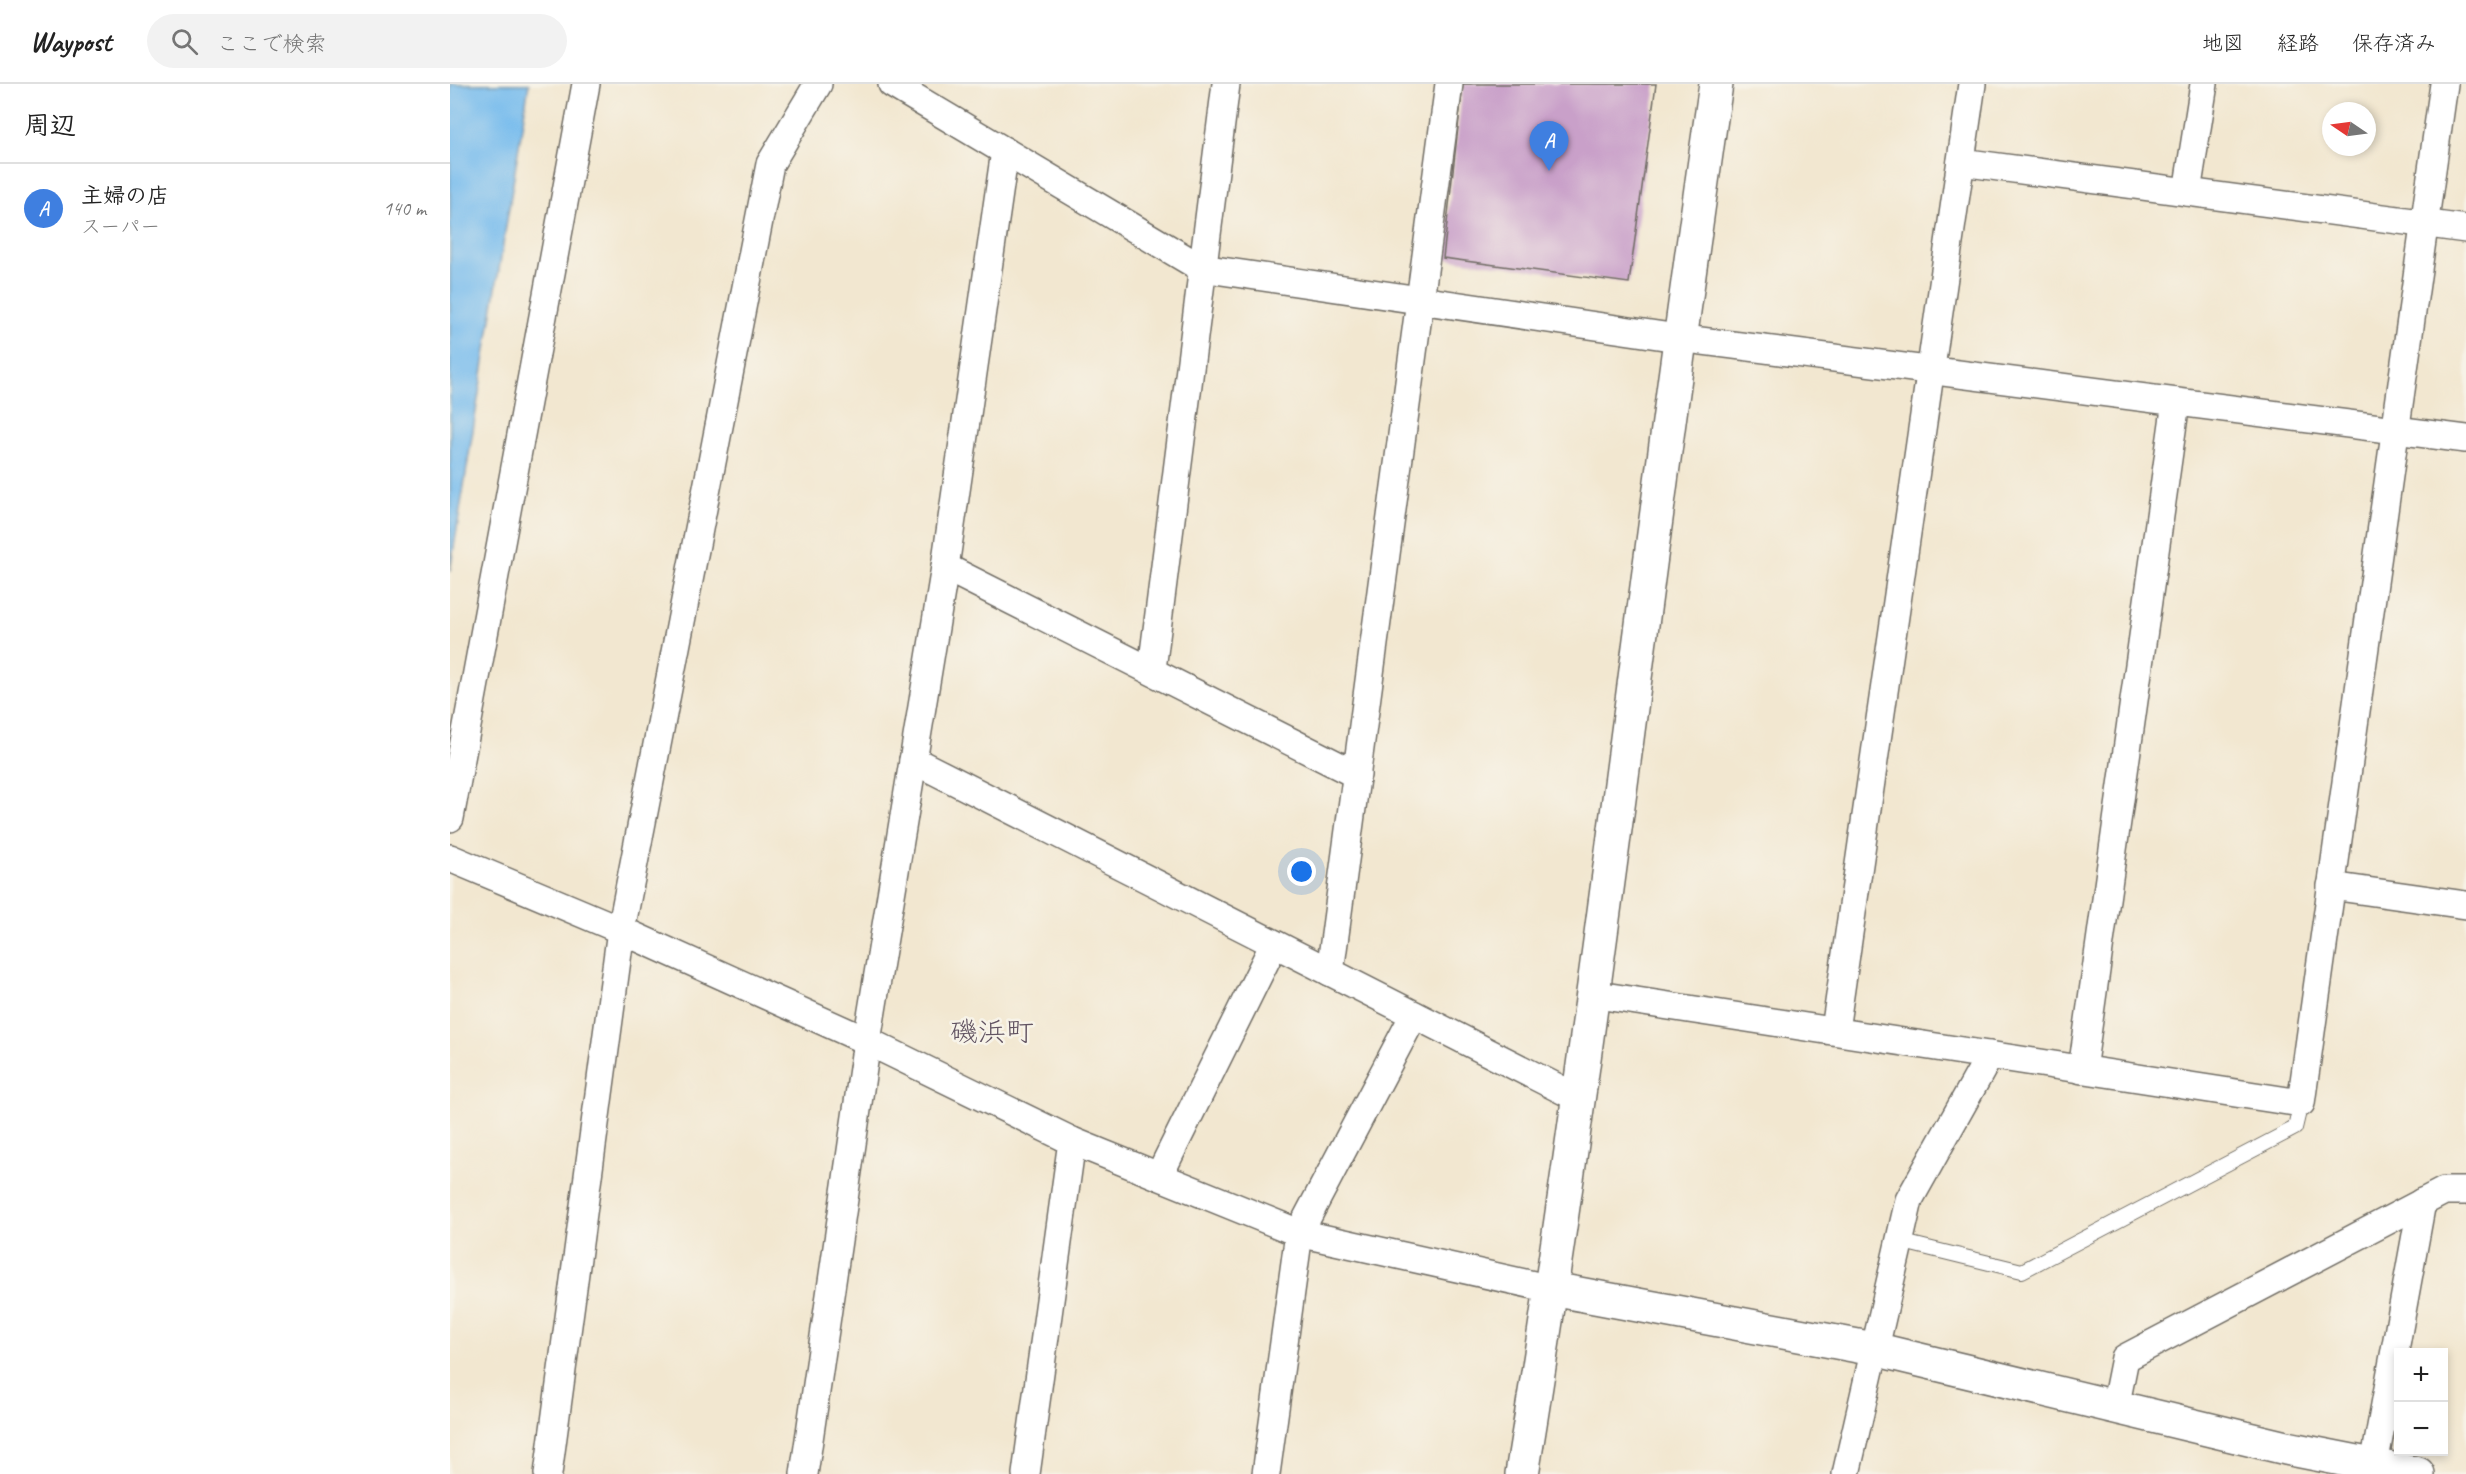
<!DOCTYPE html>
<html lang="ja">
<head>
<meta charset="utf-8">
<style>
  body { margin:0; font-family:Caveat,"Klee One",sans-serif; background:#f2f2f2; color:#222 }
  .controls { position:absolute; right:18px; bottom:18px; display:grid; overflow:hidden; border-radius:0px; box-shadow:0 3px 9px #0003 }
  .controls button { width:54px; height:54px; display:grid; place-items:center; padding:0; border:0; border-bottom:2px solid #e0e0e0; background:#fff; color:#222; font:30px sans-serif }
  .compass { position:absolute; left:1872px; top:18px; width:54px; height:54px; border-radius:50%; background:#fff; box-shadow:0 3px 9px #0003; rotate:283deg }
  .you { position:absolute; left:852px; top:788px; width:21px; height:21px; margin:-15px; border:4px solid #fff; border-radius:50%; background:#1a73e8; box-shadow:0 0 0 9px #1a73e833 }
  .badge { display:grid; place-items:center; width:39px; height:39px; border-radius:50%; background:#0b8043; color:#fff; font-size:20px; font-weight:700 }
  .pin { position:absolute; translate:-50% -50px; filter:drop-shadow(0 2px 3px #0008) }
  .pin::after { content:''; position:absolute; top:32px; width:21px; height:18px; background:inherit; clip-path:polygon(0 0,100% 0,50% 100%) }
  .list { margin:0; padding:0; list-style:none }
  h2 { display:flex; justify-content:space-between; align-items:center; height:78px; margin:0; padding:0 24px; font-size:26px }
  h2 small { font-size:20px; font-weight:400; color:#767676 }
  .list li { display:grid; grid-template-columns:39px 1fr auto; gap:18px; align-items:center; box-sizing:border-box; height:90px; padding:0 24px; border-top:2px solid #e0e0e0 }
  .list b { display:block; font-size:22px; white-space:nowrap }
  .list p { margin:0; font-size:20px; white-space:nowrap; color:#767676 }
  .list em { font-size:20px; font-style:normal; color:#767676 }
  .icon { flex:none; width:33px; height:33px; fill:none; stroke:currentColor; stroke-width:2; stroke-linecap:round; stroke-linejoin:round }
  .map { position:relative; flex:none; width:2016px; height:1390px; overflow:hidden }
  header { display:flex; align-items:center; gap:36px; box-sizing:border-box; height:84px; padding:0 30px; background:#fff; border-bottom:2px solid #e0e0e0 }
  header strong { font-size:28px }
  nav { display:flex; gap:33px; margin-inline-start:auto; font-size:21px }
  .search { width:420px; height:54px; background:#f2f2f2; display:flex; align-items:center; gap:15px; box-sizing:border-box; padding:0 21px; border-radius:33px; color:#767676; font-size:22px }
  main { display:flex }
  aside { flex:1; background:#fff }
  .map>svg:first-child { display:block }
  .water { fill:#76bbed; stroke:#50738c; stroke-width:1.5 }
  .building { fill:#c9a0c9 }
  .lines { fill:none; stroke-linecap:round; stroke-linejoin:round }
  .service-casing { stroke:#716d65; stroke-width:16 }
  .minor-casing { stroke:#716d65; stroke-width:30 }
  .tertiary-casing { stroke:#716d65; stroke-width:36 }
  .service { stroke:#fff; stroke-width:14 }
  .minor { stroke:#fff; stroke-width:27 }
  .tertiary { stroke:#fff; stroke-width:33 }
  .labels { text-anchor:middle; stroke-width:5; stroke-linejoin:round; paint-order:stroke }
  .quarter-label { font-size:28px; fill:#625462; stroke:#f7f3e8 }
</style>
</head>
<body>
<header>
<strong>Waypost</strong>
<div class="search"><svg class="icon" aria-label="search" viewBox="0 0 24 24"><circle cx="10" cy="10" r="6"/><path d="M15 15l6 6"/></svg>ここで検索</div>
<nav><a>地図</a><a>経路</a><a>保存済み</a></nav>
</header>
<main>
<aside>
<h2>周辺<small></small></h2>
<ul class="list">
<li><span class="badge" style="background:#3f7fe0">A</span><div><b>主婦の店</b><p>スーパー</p></div><em>140 m</em></li>
</ul>
</aside>
<div class="map">
<svg width="2016" height="1390" viewBox="0 0 2016 1390">
  <rect width="100%" height="100%" fill="#f7f3e8"/>
  <filter id="ink" filterUnits="userSpaceOnUse"><feTurbulence type="fractalNoise" baseFrequency=".0167" numOctaves="2"/><feDisplacementMap in="SourceGraphic" scale="12" xChannelSelector="R" yChannelSelector="G"/><feConvolveMatrix kernelMatrix="1 2 1 2 8 2 1 2 1" color-interpolation-filters="sRGB"/></filter>
  <filter id="wash" filterUnits="userSpaceOnUse"><feTurbulence type="fractalNoise" baseFrequency=".008" numOctaves="4" result="noise"/><feDisplacementMap in="SourceGraphic" scale="24" xChannelSelector="R" yChannelSelector="G"/><feGaussianBlur stdDeviation="1.35" result="paint"/><feColorMatrix in="noise" values="0 0 0 0 0 0 0 0 0 0 0 0 0 0 0 0 0 1.4 0 .05"/><feComposite in="paint" operator="in"/></filter>
  <g filter="url(#wash)">
    <rect width="100%" height="100%" fill="#f2e7d0"/>
    <polygon class="water" points="0,0 79,0 0,488"/>
    <g id="blocks">
      <polygon class="building" points="1013,0 1206,0 1179,199 993,174"/>
    </g>
  </g>
  <g filter="url(#ink)">
    <use href="#blocks" fill-opacity="0" stroke="#716d65" stroke-width="1.5"/>
    <g class="lines">
      <g class="service-casing">
        <polyline id="service" points="1449,1157 1572,1187 1845,1044 1851,1019"/>
      </g>
      <g class="minor-casing">
        <g id="minor">
          <polyline points="442,0 751,184 1228,254 2016,355"/>
          <polyline points="1511,78 2016,145"/>
          <polyline points="1737,108 1754,0"/>
          <polyline points="495,483 907,691"/>
          <polyline points="702,585 776,0"/>
          <polyline points="463,676 1128,1014"/>
          <polyline points="0,734 136,0"/>
          <polyline points="0,774 171,846 417,957 622,1057 849,1149 1102,1205"/>
          <polyline points="1881,802 2016,821"/>
          <polyline points="880,888 999,0"/>
          <polyline points="1141,910 1851,1019 1994,0"/>
          <polyline points="1385,946 1522,0"/>
          <polyline points="1632,986 1726,318"/>
          <polyline points="709,1092 824,860"/>
          <polyline points="1665,1324 1675,1274 1994,1107 2016,1107"/>
          <polyline points="1924,1381 1972,1118"/>
          <polyline points="98,1390 171,846 320,80 368,0"/>
          <polyline points="354,1390 417,957 495,483 555,67"/>
          <polyline points="576,1390 622,1057"/>
          <polyline points="816,1390 849,1149 964,931"/>
          <polyline points="1396,1390 1459,1116 1540,971"/>
        </g>
      </g>
      <g class="tertiary-casing">
        <g id="tertiary">
          <polyline points="1102,1205 1424,1265 1836,1364 1968,1390"/>
          <path d="M1072 1390C1147 928 1198 463 1266 0"/>
        </g>
      </g>
      <use href="#service" class="service"/>
      <use href="#minor" class="minor"/>
      <use href="#tertiary" class="tertiary"/>
    </g>
  </g>
  <g class="labels">
    <g class="quarter-label">
      <text x="542" y="957">磯浜町</text>
    </g>
  </g>
</svg>
<div class="controls">
<button>+</button>
<button>−</button>
</div>
<svg class="compass" viewBox="-18 -18 36 36"><path d="M0-13l5 13h-10z" fill="#e53935"/><path d="M0 13l5-13h-10z" fill="#767676"/></svg>
<div class="you"></div>
<div class="pin badge" style="left:1099px;top:87px;background:#3f7fe0">A</div>
</div>
</main>
</body>
</html>
